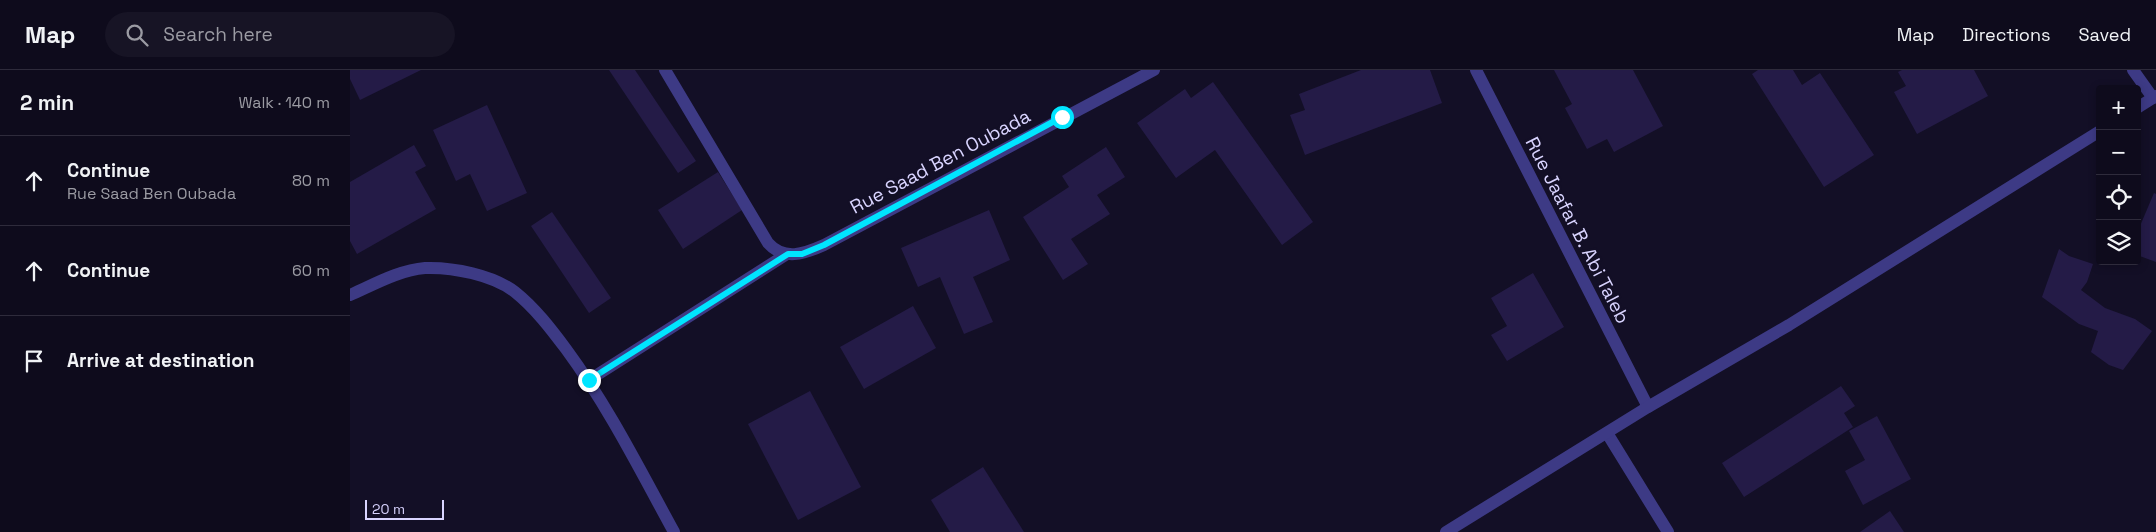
<!DOCTYPE html>
<html lang="en">
<head>
<meta charset="utf-8">
<style>
  body { margin:0; font-family:"Space Grotesk",sans-serif; background:#171425; color:#f1f3f6 }
  .controls { position:absolute; right:15px; top:15px; display:grid; overflow:hidden; border-radius:5px; box-shadow:0 2px 8px #0003 }
  .controls button { width:45px; height:45px; display:grid; place-items:center; padding:0; border:0; border-bottom:1px solid #2e2b3b; background:#0e0b1c; color:#f1f3f6; font:25px sans-serif }
  .scale { position:absolute; left:15px; bottom:12px; width:79px; box-sizing:border-box; padding-left:5px; border:2px solid #d9d4ff; border-top:0; font-size:14px; line-height:18px; white-space:nowrap; color:#d9d4ff; -webkit-text-stroke:4px #130f26; paint-order:stroke }
  .stop { position:absolute; width:15px; height:15px; margin:-11px; border:4px solid #00e5ff; border-radius:50%; background:#fff }
  .stop.end { background:#00e5ff; border-color:#fff; box-shadow:0 1px 5px #0008 }
  .list { margin:0; padding:0; list-style:none }
  h2 { display:flex; justify-content:space-between; align-items:center; height:65px; margin:0; padding:0 20px; font-size:21px }
  h2 small { font-size:16px; font-weight:400; color:#9b9ba3 }
  .list li { display:grid; grid-template-columns:32px 1fr auto; gap:15px; align-items:center; box-sizing:border-box; height:90px; padding:0 20px; border-top:1px solid #2e2b3b }
  .list b { display:block; font-size:19px; white-space:nowrap }
  .list p { margin:0; font-size:16px; white-space:nowrap; color:#9b9ba3 }
  .list em { font-size:16px; font-style:normal; color:#9b9ba3 }
  .icon { flex:none; width:28px; height:28px; fill:none; stroke:currentColor; stroke-width:2; stroke-linecap:round; stroke-linejoin:round }
  .map { position:relative; flex:none; width:1806px; height:462px; overflow:hidden }
  header { display:flex; align-items:center; gap:30px; box-sizing:border-box; height:70px; padding:0 25px; background:#0e0b1c; border-bottom:1px solid #2e2b3b }
  header strong { font-size:24px }
  nav { display:flex; gap:28px; margin-inline-start:auto; font-size:18px }
  .search { width:350px; height:45px; background:#171425; display:flex; align-items:center; gap:12px; box-sizing:border-box; padding:0 18px; border-radius:28px; color:#9b9ba3; font-size:19px }
  main { display:flex }
  aside { flex:1; background:#0e0b1c }
  .map>svg:first-child { display:block }
  .building { fill:#241b47 }
  .lines { fill:none; stroke-linecap:round; stroke-linejoin:round }
  .minor { stroke:#3d3a85; stroke-width:12 }
  .route { stroke:#00e5ff; stroke-width:6 }
  .labels { text-anchor:middle; stroke-width:4.5; stroke-linejoin:round; paint-order:stroke }
  .street-label { font-size:19px; fill:#d9d4ff; stroke:#130f26 }
</style>
</head>
<body>
<header>
<strong>Map</strong>
<div class="search"><svg class="icon" aria-label="search" viewBox="0 0 24 24"><circle cx="10" cy="10" r="6"/><path d="M15 15l6 6"/></svg>Search here</div>
<nav><a>Map</a><a>Directions</a><a>Saved</a></nav>
</header>
<main>
<aside>
<h2>2 min<small>Walk · 140 m</small></h2>
<ul class="list">
<li><svg class="icon" aria-label="ahead" viewBox="0 0 24 24"><path d="M12 20V5M6 11l6-6 6 6"/></svg><div><b>Continue</b><p>Rue Saad Ben Oubada</p></div><em>80 m</em></li>
<li><svg class="icon" aria-label="ahead" viewBox="0 0 24 24"><path d="M12 20V5M6 11l6-6 6 6"/></svg><div><b>Continue</b></div><em>60 m</em></li>
<li><svg class="icon" aria-label="arrive" viewBox="0 0 24 24"><path d="M6 21V4h12l-3 4 3 4H6"/></svg><div><b>Arrive at destination</b></div></li>
</ul>
</aside>
<div class="map">
<svg width="1806" height="462" viewBox="0 0 1806 462">
  <rect width="100%" height="100%" fill="#130f26"/>
  <g class="building">
    <polygon points="0,0 71,0 10,30 0,9"/>
    <polygon points="259,0 285,0 346,91 328,103"/>
    <polygon points="1011,0 1080,0 1092,33 955,85 940,45 955,40 949,24"/>
    <polygon points="1204,0 1283,0 1313,56 1264,82 1257,69 1237,79 1215,38 1222,34"/>
    <polygon points="1408,0 1443,0 1452,15 1470,3 1524,85 1474,117 1402,4"/>
    <polygon points="1552,0 1624,0 1638,26 1567,64 1544,22 1556,16 1548,2"/>
    <polygon points="863,12 963,152 932,175 865,80 826,108 787,53 835,19 841,28"/>
    <polygon points="137,35 177,123 137,141 120,104 106,111 83,60"/>
    <polygon points="64,75 76,96 65,102 86,139 7,184 0,171 0,112"/>
    <polygon points="756,77 775,107 747,125 760,144 721,169 738,194 713,210 673,147 719,117 712,106"/>
    <polygon points="368,102 392,140 333,179 308,140"/>
    <polygon points="1804,123 1806,124 1806,192 1787,185 1787,163"/>
    <polygon points="639,140 660,190 623,207 643,252 614,264 590,207 568,217 551,178"/>
    <polygon points="202,142 261,228 239,243 181,156"/>
    <polygon points="1709,179 1719,186 1743,194 1737,212 1731,220 1755,238 1785,249 1802,261 1773,300 1759,295 1741,282 1748,261 1729,254 1692,227"/>
    <polygon points="1183,203 1214,257 1157,291 1141,265 1157,256 1141,228"/>
    <polygon points="563,236 586,278 514,319 490,277"/>
    <polygon points="1491,316 1505,336 1494,343 1503,357 1394,427 1372,393"/>
    <polygon points="460,321 511,417 448,450 398,354"/>
    <polygon points="1527,346 1561,409 1513,435 1495,401 1515,390 1499,361"/>
    <polygon points="633,397 674,462 600,462 581,430"/>
    <polygon points="1540,441 1554,462 1510,462"/>
  </g>
  <g class="lines">
    <g class="minor">
      <path d="M315 0 418 173C434 191 454 184 474 175L804 0"/>
      <polyline points="1126,0 1298,337"/>
      <polyline points="1783,0 1803,28"/>
      <polyline points="1787,38 1806,26"/>
      <path d="M0 225C23 215 49 200 75 198 103 197 143 205 165 222 185 238 201 259 216 279 258 336 290 400 324 462"/>
      <polyline points="239,310 437,184"/>
      <polyline points="1257,363 1318,462"/>
      <polyline points="1096,462 1298,337 1439,255 1750,61"/>
    </g>
  </g>
  <g class="lines">
    <polyline class="route" points="239,310 438,184 452,184 474,175 712,47"/>
  </g>
  <g class="labels">
    <g class="street-label">
      <text transform="translate(590 91) rotate(-28)" y="7">Rue Saad Ben Oubada</text>
      <text transform="translate(1228 160) rotate(63)" y="7">Rue Jaafar B. Abi Taleb</text>
    </g>
  </g>
</svg>
<div class="controls">
<button>+</button>
<button>−</button>
<button><svg class="icon" aria-label="locate" viewBox="0 0 24 24"><circle cx="12" cy="12" r="6"/><path d="M12 2v4M12 18v4M2 12h4M18 12h4"/></svg></button>
<button><svg class="icon" aria-label="layers" viewBox="0 0 24 24"><path d="M12 4l9 5-9 5-9-5zM3 14l9 5 9-5"/></svg></button>
</div>
<div class="scale">20 m</div>
<div class="stop" style="left:712px;top:47px"></div>
<div class="stop end" style="left:239px;top:310px"></div>
</div>
</main>
</body>
</html>
